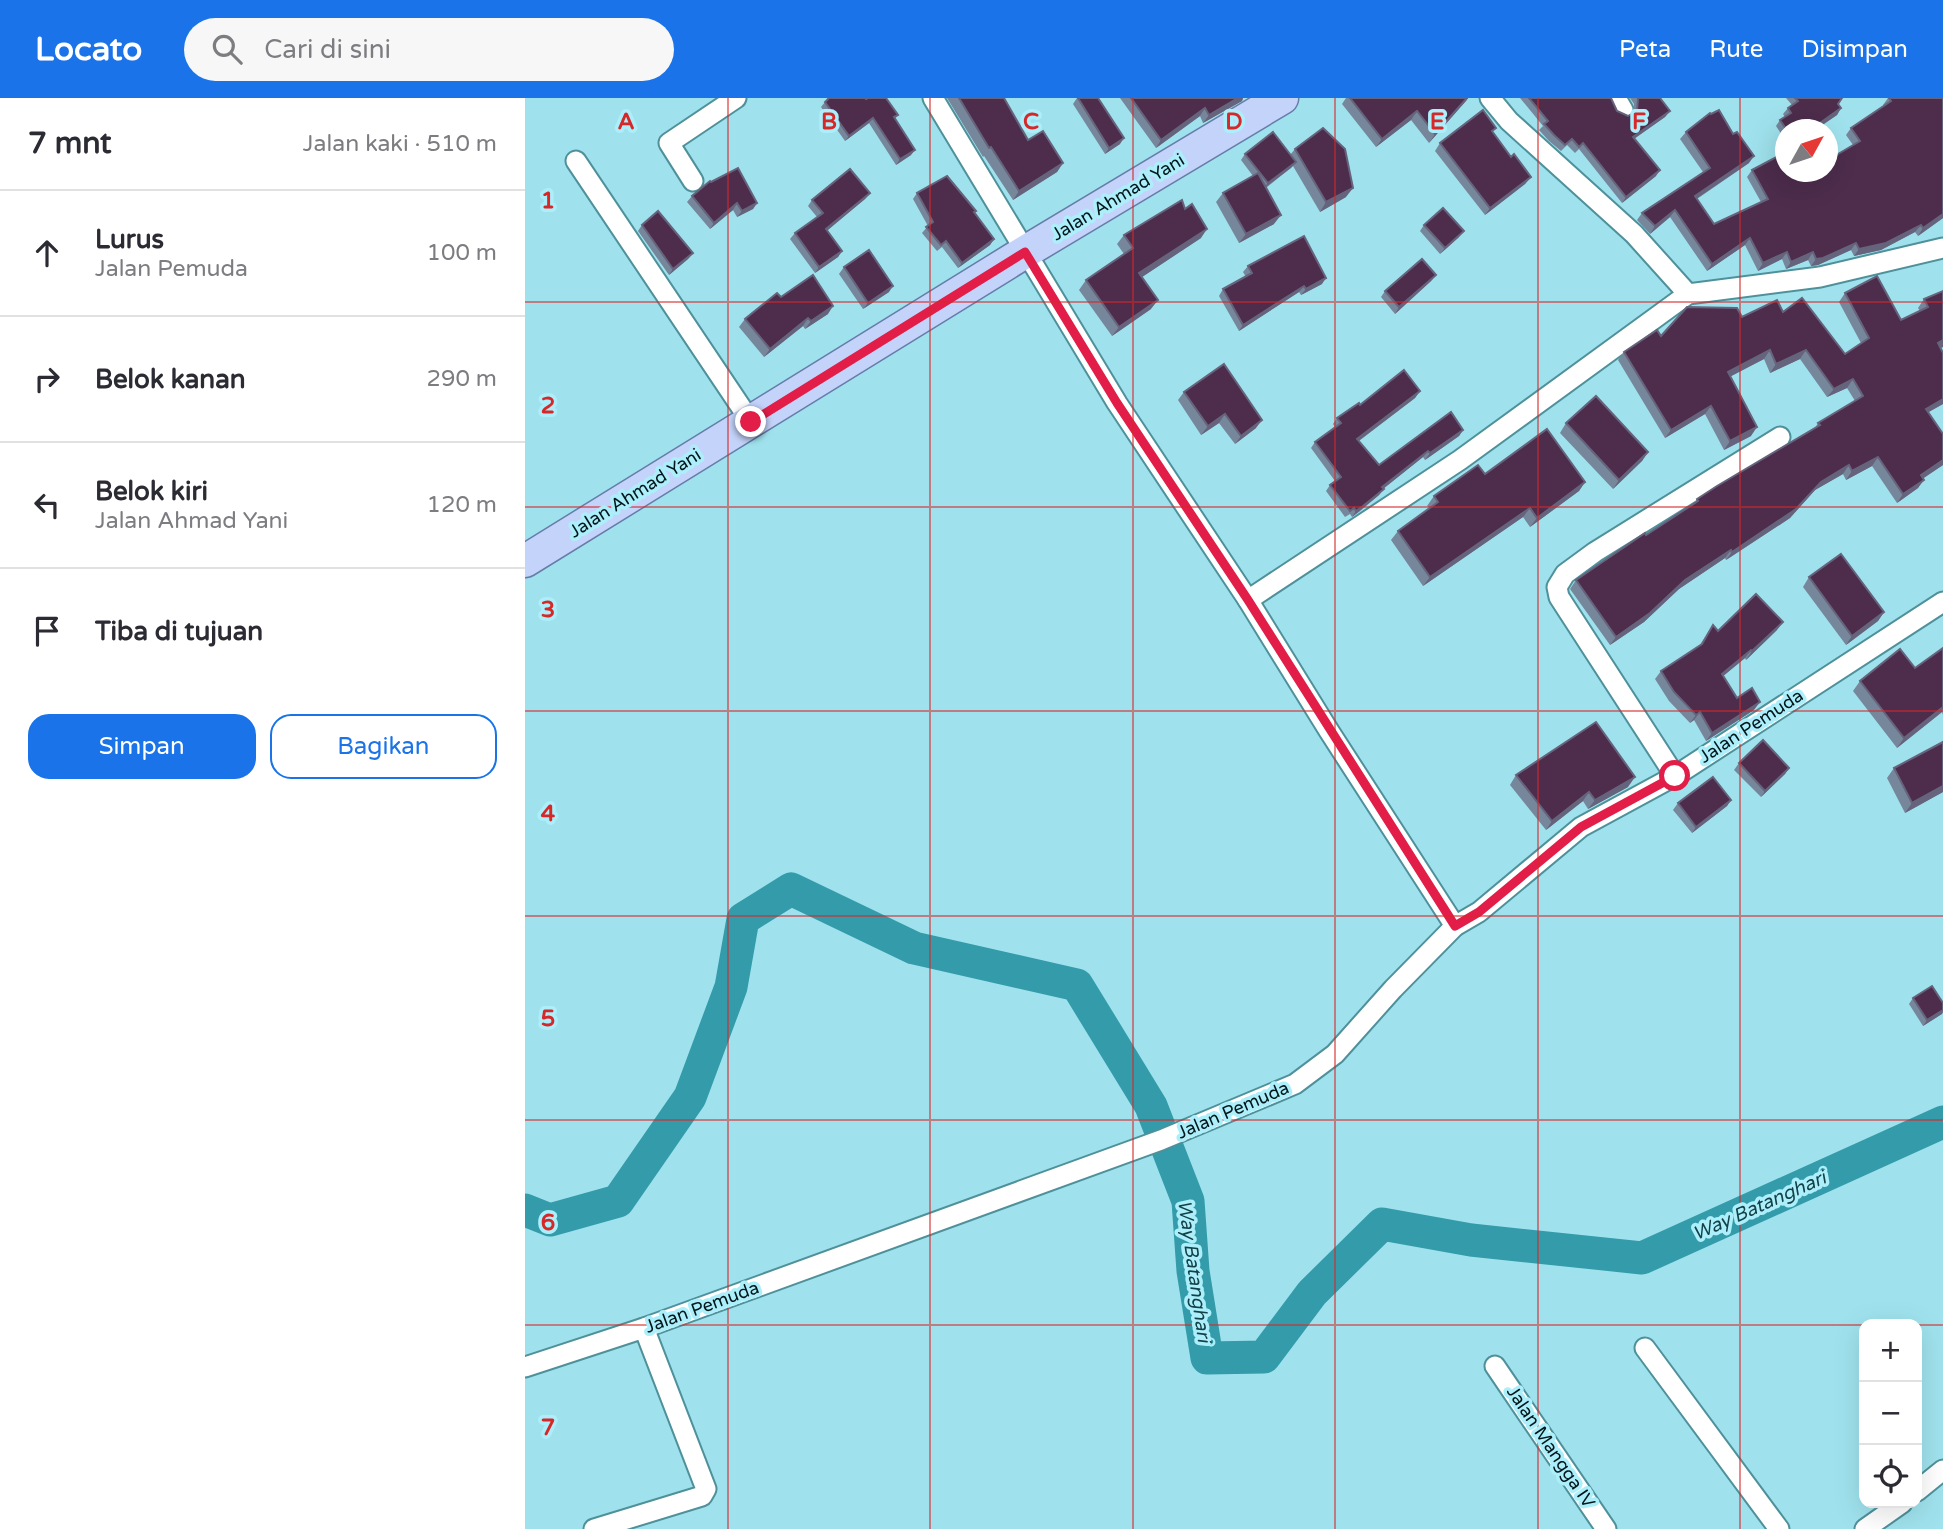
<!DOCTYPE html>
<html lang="id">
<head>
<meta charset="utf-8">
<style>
  body { margin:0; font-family:"Varela Round",sans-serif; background:#f7f7f7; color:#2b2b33 }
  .controls { position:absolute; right:21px; bottom:21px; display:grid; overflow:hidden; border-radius:14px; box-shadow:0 7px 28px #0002 }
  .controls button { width:63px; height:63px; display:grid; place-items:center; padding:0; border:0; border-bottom:2px solid #e1e1e2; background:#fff; color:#2b2b33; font:35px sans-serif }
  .compass { position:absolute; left:1250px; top:21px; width:63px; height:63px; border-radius:50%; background:#fff; box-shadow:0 7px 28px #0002; rotate:50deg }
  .stop { position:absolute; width:21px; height:21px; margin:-16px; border:5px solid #e11d48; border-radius:50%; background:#fff }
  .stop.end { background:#e11d48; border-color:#fff; box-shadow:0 2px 7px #0008 }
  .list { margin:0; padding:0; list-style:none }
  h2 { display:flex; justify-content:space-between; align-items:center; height:91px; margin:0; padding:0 28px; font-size:30px }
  h2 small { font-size:23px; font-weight:400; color:#7c7c81 }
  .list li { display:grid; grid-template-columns:46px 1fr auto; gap:21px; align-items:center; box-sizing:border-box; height:126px; padding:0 28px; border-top:2px solid #e1e1e2 }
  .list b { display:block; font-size:26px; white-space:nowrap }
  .list p { margin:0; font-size:23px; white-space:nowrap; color:#7c7c81 }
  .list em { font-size:23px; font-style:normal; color:#7c7c81 }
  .actions { display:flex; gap:14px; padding:21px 28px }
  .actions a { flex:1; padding:16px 0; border:2px solid #1a73e8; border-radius:21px; text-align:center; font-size:24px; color:#1a73e8 }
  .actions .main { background:#1a73e8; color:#fff }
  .icon { flex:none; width:38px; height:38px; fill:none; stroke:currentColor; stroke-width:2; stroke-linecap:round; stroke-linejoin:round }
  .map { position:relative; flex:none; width:1418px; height:1431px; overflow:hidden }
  header { display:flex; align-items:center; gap:42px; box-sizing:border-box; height:98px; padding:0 35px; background:#1a73e8; color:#fff }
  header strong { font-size:33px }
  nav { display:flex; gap:38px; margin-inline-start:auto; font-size:24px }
  .search { width:490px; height:63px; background:#f7f7f7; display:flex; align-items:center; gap:18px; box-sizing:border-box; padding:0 24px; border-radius:38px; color:#7c7c81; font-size:26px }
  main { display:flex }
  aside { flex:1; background:#fff }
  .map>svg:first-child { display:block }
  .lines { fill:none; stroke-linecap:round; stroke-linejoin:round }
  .river { stroke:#339ba9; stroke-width:33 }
  .minor-casing { stroke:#4f919b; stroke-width:23 }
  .primary-casing { stroke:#667da9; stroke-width:35 }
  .minor { stroke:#fff; stroke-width:19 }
  .primary { stroke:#c4d3fa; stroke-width:32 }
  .wall { fill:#76879c }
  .shaded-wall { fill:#66637c }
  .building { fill:#4d2c4c; stroke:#66637c; stroke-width:2 }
  .route { stroke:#e11d48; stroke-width:9 }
  .grid { fill:none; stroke:#d62828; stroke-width:2; stroke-opacity:0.55 }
  .labels { text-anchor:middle; stroke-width:7; stroke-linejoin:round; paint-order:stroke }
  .street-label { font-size:18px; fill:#00161a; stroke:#aceffa }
  .water-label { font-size:19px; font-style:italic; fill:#134147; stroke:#aceffa }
  .grid-label { font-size:23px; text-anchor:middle; font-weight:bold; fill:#d62828; stroke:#aceffa; stroke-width:7; stroke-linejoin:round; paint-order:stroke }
</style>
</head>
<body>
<header>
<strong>Locato</strong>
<div class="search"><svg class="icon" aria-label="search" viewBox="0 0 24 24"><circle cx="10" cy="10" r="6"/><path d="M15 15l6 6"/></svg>Cari di sini</div>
<nav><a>Peta</a><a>Rute</a><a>Disimpan</a></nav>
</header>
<main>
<aside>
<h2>7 mnt<small>Jalan kaki · 510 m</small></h2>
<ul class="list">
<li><svg class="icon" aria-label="ahead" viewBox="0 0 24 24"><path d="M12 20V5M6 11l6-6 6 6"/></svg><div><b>Lurus</b><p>Jalan Pemuda</p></div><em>100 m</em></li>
<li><svg class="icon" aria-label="right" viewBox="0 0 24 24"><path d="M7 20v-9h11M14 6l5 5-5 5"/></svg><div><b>Belok kanan</b></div><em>290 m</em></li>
<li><svg class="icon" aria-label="left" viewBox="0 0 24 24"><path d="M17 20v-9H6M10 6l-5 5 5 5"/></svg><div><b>Belok kiri</b><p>Jalan Ahmad Yani</p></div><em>120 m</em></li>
<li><svg class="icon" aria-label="arrive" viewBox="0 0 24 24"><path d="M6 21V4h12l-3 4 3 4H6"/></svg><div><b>Tiba di tujuan</b></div></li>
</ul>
<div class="actions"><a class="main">Simpan</a><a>Bagikan</a></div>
</aside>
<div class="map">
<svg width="1418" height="1431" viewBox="0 0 1418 1431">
  <rect width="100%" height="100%" fill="#9fe2ed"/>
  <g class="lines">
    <polyline class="river" points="0,1112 25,1122 93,1103 165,999 206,889 218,821 266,791 389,850 552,887 626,1008 663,1103 668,1173 682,1260 739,1259 787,1195 857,1126 946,1142 1117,1160 1418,1024"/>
    <g class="minor-casing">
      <g id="minor">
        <polyline points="408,0 592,305 723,502 804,633 930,828"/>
        <polyline points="965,0 984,23 1109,136 1163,196"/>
        <polyline points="1091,0 1098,12"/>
        <polyline points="51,63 226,324"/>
        <polyline points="168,83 144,45 211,0"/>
        <polyline points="723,502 935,362 1163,196 1295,179 1418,150"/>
        <polyline points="1150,678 1034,499 1032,489 1040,476 1070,454 1255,339"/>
        <polyline points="1120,1250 1254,1431"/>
        <polyline points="970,1268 1081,1431"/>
        <polyline points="0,1269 119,1230 636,1042 770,986 810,956 868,891 930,828 954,814 1056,729 1150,678 1418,504"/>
        <polyline points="1392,1393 1418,1372"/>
        <polyline points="69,1431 177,1398 181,1391 119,1230"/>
        <polyline points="1340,1431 1377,1405"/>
      </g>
    </g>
    <g class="primary-casing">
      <polyline id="primary" points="0,463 500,154 757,0"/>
    </g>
    <use href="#minor" class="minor"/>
    <use href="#primary" class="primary"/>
  </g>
  <g class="wall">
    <polygon points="422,0 479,0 503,42 538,65 532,74 488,102 459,58 458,59"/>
    <polygon points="552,0 573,0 595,46 580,56 548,6"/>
    <polygon points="595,0 718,0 717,3 678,25 675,18 631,50"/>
    <polygon points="821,0 943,0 904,45 886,22 851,49 817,6"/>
    <polygon points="995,0 1074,0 1092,13 1103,18 1108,15 1109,6 1105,0 1135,0 1145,13 1140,19 1109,41 1131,78 1097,105 1054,51 1050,55 1042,47 1036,53 1024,43 1014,32 1018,28"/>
    <polygon points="1261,0 1317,0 1313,6 1316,10 1312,17 1290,32 1261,32 1261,43 1251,28 1255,22 1260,19 1258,16 1263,10 1267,7"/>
    <polygon points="1363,0 1418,0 1418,120 1393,138 1390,134 1356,152 1329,158 1326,152 1293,167 1286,168 1283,162 1261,171 1257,161 1233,173 1220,147 1182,173 1145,119 1125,136 1112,122 1117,115 1178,74 1155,41 1161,34 1224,65 1172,101 1189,126 1236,104 1222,79 1227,72 1281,74 1328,47 1321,37 1326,30 1359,8 1358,7"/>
    <polygon points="341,1 373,17 370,21 386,57 371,67 344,25 320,43 296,9 300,4"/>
    <polygon points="968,35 986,59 1006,79 1000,86 960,117 910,53 915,45"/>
    <polygon points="770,51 821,99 795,114 768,68 741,90 749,126 714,145 691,104 698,95 728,78 716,62 720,56 765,57"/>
    <polygon points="345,95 340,101 302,132 317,153 313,159 290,175 265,141 270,135 292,119 283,108 287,102"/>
    <polygon points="392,95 451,113 450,115 469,141 465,147 433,170 417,149 412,153 397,135 403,128 388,101"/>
    <polygon points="167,98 232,105 228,111 212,119 208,112 185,131 162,104"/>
    <polygon points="660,111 676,140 617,179 626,211 587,238 554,192 561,182 599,156 592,146 599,137"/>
    <polygon points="117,127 168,155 163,161 144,177 113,133"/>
    <polygon points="899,127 934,139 915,156 895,133"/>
    <polygon points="723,168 797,186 776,197 774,194 714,233 694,198 698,191 721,179 718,174"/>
    <polygon points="319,169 364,194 338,211 314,176"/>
    <polygon points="911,177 906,183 870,216 856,199 860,193"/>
    <polygon points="1418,193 1418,249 1415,250 1418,306 1403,314 1418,336 1418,367 1398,380 1393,390 1372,405 1347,368 1321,382 1318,376 1290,392 1265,420 1201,462 1200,460 1154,491 1119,524 1085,547 1045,491 1051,482 1169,406 1172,401 1290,330 1293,325 1330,303 1322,290 1302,299 1275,261 1245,275 1239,261 1205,278 1226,338 1199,352 1180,316 1140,340 1093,262 1099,254 1136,238 1217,219 1258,214 1320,256 1336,245 1314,204 1320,195 1376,222 1395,213 1393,210 1399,201"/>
    <polygon points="256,199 303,216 280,231 278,228 239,259 214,229 220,221"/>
    <polygon points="895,293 890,300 834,343 854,367 938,332 934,338 900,362 898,359 859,390 854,397 834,414 827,419 825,416 820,419 801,393 805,387 810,383 786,350 790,344 810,329 808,326 812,320 835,307"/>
    <polygon points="659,294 731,330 710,346 694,325 676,337 653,302"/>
    <polygon points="1041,325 1123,354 1117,363 1088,391 1035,335"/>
    <polygon points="960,376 1060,384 1054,393 1005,429 998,419 898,488 866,442 873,433 905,410 902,408 909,398"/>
    <polygon points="1284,479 1359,514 1353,523 1321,547 1278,489"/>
    <polygon points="1188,527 1193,533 1252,532 1221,562 1220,560 1198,578 1212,600 1229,612 1181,643 1169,622 1165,625 1144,603 1130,581 1136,573 1175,547"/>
    <polygon points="1418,550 1418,617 1417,614 1372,650 1328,593 1335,583 1390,570"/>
    <polygon points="1214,665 1264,670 1260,676 1236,699 1209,672"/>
    <polygon points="1369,670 1418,694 1380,715 1362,680"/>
    <polygon points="991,677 1103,689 1063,711 1058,703 1021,732 985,687"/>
    <polygon points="1206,702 1202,708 1167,735 1148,712 1153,705"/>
    <polygon points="1388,900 1418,905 1418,915 1398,928 1384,906"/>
  </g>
  <g class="shaded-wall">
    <polygon points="713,0 718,0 717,3 678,25 684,17"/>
    <polygon points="942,0 943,0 941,3 904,45 910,36"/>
    <polygon points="680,10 675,18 631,50 636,42"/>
    <polygon points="1316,10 1312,17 1290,32 1285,32"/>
    <polygon points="892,13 886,22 851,49 857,41"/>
    <polygon points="1145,13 1140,19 1103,45 1108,39"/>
    <polygon points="348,20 344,25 320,43 324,38"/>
    <polygon points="599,40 595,46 580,56 584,50"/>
    <polygon points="390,52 386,57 371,67 375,61"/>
    <polygon points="1229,58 1224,65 1165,105 1170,98"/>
    <polygon points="771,64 766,70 738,91 743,85"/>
    <polygon points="538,65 532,74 488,102 494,93"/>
    <polygon points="1135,72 1131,78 1097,105 1101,99"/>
    <polygon points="1006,79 1000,86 960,117 965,110"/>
    <polygon points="828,90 821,99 795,114 801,104"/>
    <polygon points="345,95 340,101 297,137 301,131"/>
    <polygon points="212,105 208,112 185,131 189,125"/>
    <polygon points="232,105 228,111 212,119 217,113"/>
    <polygon points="1150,112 1145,119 1125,136 1130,128"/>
    <polygon points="1418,116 1418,120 1393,138 1398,130"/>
    <polygon points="756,117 749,126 714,145 721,136"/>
    <polygon points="1396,127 1390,134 1356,152 1329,158 1334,151"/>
    <polygon points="682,131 676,140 608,185 614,175"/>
    <polygon points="939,133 934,139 915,156 920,150"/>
    <polygon points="1225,140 1220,147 1182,173 1187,166"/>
    <polygon points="469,141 465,147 433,170 437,165"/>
    <polygon points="1331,145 1326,152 1293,167 1286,168 1291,161"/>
    <polygon points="317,153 313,159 290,175 294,169"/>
    <polygon points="1262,154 1257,161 1233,173 1238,165"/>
    <polygon points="1288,154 1283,162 1261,171 1266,164"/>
    <polygon points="168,155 163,161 144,177 148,171"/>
    <polygon points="911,177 906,183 870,216 874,209"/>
    <polygon points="801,180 797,186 776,197 781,191"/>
    <polygon points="368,188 364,194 338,211 343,205"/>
    <polygon points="779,188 774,194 714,233 718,227"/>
    <polygon points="633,202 626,211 587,238 594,229"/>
    <polygon points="308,208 303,216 280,231 286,223"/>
    <polygon points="283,220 278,228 239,259 245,251"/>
    <polygon points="1418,242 1418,249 1407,253 1413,245"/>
    <polygon points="1245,252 1239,261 1197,283 1203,274"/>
    <polygon points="1281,252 1275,261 1245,275 1251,266"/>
    <polygon points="1328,281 1322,290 1302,299 1309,291"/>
    <polygon points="895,293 890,300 828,347 832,341"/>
    <polygon points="1418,301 1418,306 1395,319 1401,311"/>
    <polygon points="1186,308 1180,316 1140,340 1146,332"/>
    <polygon points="700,316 694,325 676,337 683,328"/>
    <polygon points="737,322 731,330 710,346 716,338"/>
    <polygon points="1232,329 1226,338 1199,352 1205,343"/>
    <polygon points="938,332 934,338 900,362 905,355"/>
    <polygon points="903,353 898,359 853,395 857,389"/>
    <polygon points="1123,354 1117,363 1088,391 1094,382"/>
    <polygon points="1353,359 1347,368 1321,382 1327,373"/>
    <polygon points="1418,362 1418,367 1390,386 1396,377"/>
    <polygon points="1324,367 1318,376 1290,392 1265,420 1201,462 1207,454 1296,384"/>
    <polygon points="1399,382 1393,390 1372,405 1378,396"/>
    <polygon points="1060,384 1054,393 1005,429 1012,420"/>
    <polygon points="859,391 854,397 827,419 831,413"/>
    <polygon points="1005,410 998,419 898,488 905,479"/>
    <polygon points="1206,452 1200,460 1154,491 1119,524 1085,547 1091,539 1160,482"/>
    <polygon points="1359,514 1353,523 1321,547 1327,538"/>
    <polygon points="1258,524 1252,532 1221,562 1227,553"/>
    <polygon points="1226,552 1220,560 1191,584 1197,576"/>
    <polygon points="1235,604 1229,612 1181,643 1187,635"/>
    <polygon points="1418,609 1417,614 1372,650 1379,640"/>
    <polygon points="1175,614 1169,622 1165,625 1171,617"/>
    <polygon points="1264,670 1260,676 1236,699 1240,693"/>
    <polygon points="1110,679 1103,689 1063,711 1070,702"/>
    <polygon points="1418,688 1418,694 1380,715 1387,705"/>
    <polygon points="1064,694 1058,703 1021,732 1027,723"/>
    <polygon points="1206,702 1202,708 1167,735 1171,729"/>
    <polygon points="1418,912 1417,916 1398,928 1402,922"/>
  </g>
  <g class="building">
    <polygon points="304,0 340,0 341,1 343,0 361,0 373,17 369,19 390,52 375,61 348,20 324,38 300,4"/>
    <polygon points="434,0 479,0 503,42 518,33 538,65 494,93 466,49 464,50"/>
    <polygon points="553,0 573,0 599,40 584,50"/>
    <polygon points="606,0 713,0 684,17 680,10 636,42"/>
    <polygon points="825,0 942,0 910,36 892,13 857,41"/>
    <polygon points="1004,0 1086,0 1092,13 1103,18 1112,13 1113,0 1135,0 1145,13 1108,39 1135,72 1101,99 1058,45 1054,49 1047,41 1040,47 1029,37 1019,26 1023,23"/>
    <polygon points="1270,0 1317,0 1313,6 1316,10 1285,32 1262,32 1255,22 1266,15 1263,10 1273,3"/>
    <polygon points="1364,0 1418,0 1418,116 1398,130 1396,127 1361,145 1334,151 1331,145 1298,160 1291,161 1288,154 1266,164 1262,154 1238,165 1225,140 1187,166 1150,112 1130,128 1117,115 1185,70 1161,34 1185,15 1186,16 1194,12 1208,36 1212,34 1229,58 1170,98 1189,126 1243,101 1227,72 1261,54 1261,74 1303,74 1303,62 1335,43 1326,30 1366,3"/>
    <polygon points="958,12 971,30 967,33 986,59 989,56 1006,79 965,110 915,45"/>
    <polygon points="798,30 820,51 828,90 801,104 770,51"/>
    <polygon points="748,34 771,64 743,85 720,56"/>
    <polygon points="213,70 232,105 217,113 212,105 189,125 167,98 185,83 186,84"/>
    <polygon points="325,71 345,95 301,131 317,153 294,169 270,135 298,115 287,102"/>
    <polygon points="733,75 756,117 721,136 698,95"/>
    <polygon points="422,78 451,113 449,114 469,141 437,165 421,143 416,147 401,129 408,124 392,95"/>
    <polygon points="657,102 660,111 667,106 682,131 614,175 633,202 594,229 561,182 608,150 599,137"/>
    <polygon points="918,110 939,133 920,150 899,127"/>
    <polygon points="133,113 168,155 148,171 117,127"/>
    <polygon points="779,138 801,180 781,191 779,188 718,227 698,191 727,175 723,168"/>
    <polygon points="344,152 368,188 343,205 319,169"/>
    <polygon points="897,161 911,177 874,209 860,193"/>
    <polygon points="288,177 308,208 286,223 283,220 245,251 220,221 252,195 256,199"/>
    <polygon points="1352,178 1376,222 1403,209 1399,201 1418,193 1418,242 1413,245 1418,255 1418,301 1401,311 1418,336 1418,362 1396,377 1399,382 1378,396 1353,359 1327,373 1324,367 1296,384 1271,411 1207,454 1206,452 1160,482 1125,515 1091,539 1051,482 1120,435 1121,437 1173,403 1172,401 1192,388 1295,327 1293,325 1338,298 1328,281 1309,291 1281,252 1251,266 1245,252 1203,274 1232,329 1205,343 1186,308 1146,332 1099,254 1132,232 1136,238 1162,209 1212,210 1217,219 1252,202 1258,214 1277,200 1320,256 1344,240 1320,195"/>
    <polygon points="699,266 737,322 716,338 700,316 683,328 659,294"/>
    <polygon points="879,272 895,293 832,341 854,367 926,314 938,332 905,355 903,353 857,389 859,391 838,408 831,413 829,410 825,413 805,387 816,379 790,344 816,325 812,320 834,305 835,307"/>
    <polygon points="1071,298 1123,354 1094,382 1041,325"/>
    <polygon points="1022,331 1060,384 1012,420 1005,410 905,479 873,433 913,404 909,398 953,367 960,376"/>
    <polygon points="1316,456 1359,514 1327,538 1284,479"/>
    <polygon points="1231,496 1258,524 1227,553 1226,552 1197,576 1212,600 1227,590 1235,604 1187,635 1175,614 1171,617 1149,594 1136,573 1177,546 1188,527 1193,533"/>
    <polygon points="1418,550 1418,609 1379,640 1335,583 1375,551 1390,570"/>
    <polygon points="1071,624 1110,679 1070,702 1064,694 1027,723 991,677"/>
    <polygon points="1238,642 1264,670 1240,693 1214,665"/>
    <polygon points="1418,644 1418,688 1387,705 1369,670"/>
    <polygon points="1188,679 1206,702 1171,729 1153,705"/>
    <polygon points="1407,888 1418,905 1418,912 1402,922 1388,900"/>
  </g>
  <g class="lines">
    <polyline class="route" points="226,324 500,154 592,305 723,502 930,828 954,814 1056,729 1150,678"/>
  </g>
  <path class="grid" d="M203 0V1431M405 0V1431M608 0V1431M810 0V1431M1013 0V1431M1215 0V1431M0 204H1418M0 409H1418M0 613H1418M0 818H1418M0 1022H1418M0 1227H1339M1392 1227H1418"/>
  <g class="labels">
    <g class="street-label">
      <text transform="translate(593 99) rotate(-31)" y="6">Jalan Ahmad Yani</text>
      <text transform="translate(110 395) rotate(-32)" y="6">Jalan Ahmad Yani</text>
      <text transform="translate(1226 628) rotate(-33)" y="6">Jalan Pemuda</text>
      <text transform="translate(708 1012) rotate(-23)" y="6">Jalan Pemuda</text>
      <text transform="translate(177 1209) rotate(-20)" y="6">Jalan Pemuda</text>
      <text transform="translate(1026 1349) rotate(56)" y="6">Jalan Mangga IV</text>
    </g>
    <g class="water-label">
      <text transform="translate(1234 1107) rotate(-24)" y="7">Way Batanghari</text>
      <text transform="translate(670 1173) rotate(82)" y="7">Way Batanghari</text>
    </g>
  </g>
  <g class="grid-label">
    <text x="101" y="31">A</text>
    <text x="304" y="31">B</text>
    <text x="506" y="31">C</text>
    <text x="709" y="31">D</text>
    <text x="912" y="31">E</text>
    <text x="1114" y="31">F</text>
    <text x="23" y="110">1</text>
    <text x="23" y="315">2</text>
    <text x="23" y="519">3</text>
    <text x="23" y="723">4</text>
    <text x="23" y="928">5</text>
    <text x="23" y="1132">6</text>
    <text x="23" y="1337">7</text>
  </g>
</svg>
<div class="controls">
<button>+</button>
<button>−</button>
<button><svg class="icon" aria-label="locate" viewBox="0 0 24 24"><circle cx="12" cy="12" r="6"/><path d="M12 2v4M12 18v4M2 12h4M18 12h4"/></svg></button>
</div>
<svg class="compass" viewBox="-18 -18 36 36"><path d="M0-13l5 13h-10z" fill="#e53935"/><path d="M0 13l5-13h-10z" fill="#7c7c81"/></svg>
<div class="stop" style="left:1150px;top:678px"></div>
<div class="stop end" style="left:226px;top:324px"></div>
</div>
</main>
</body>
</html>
